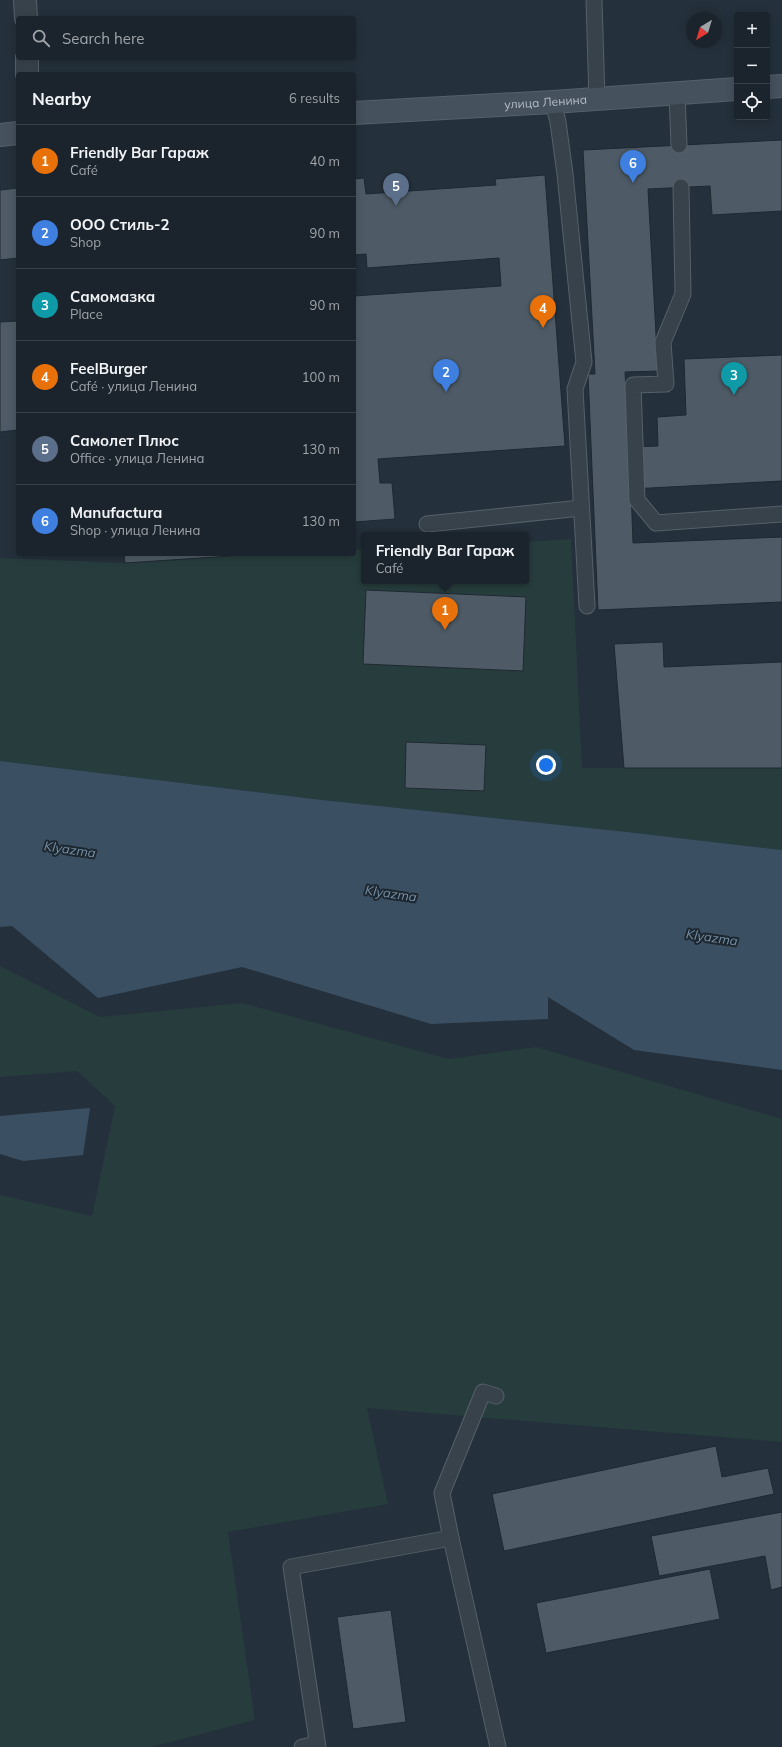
<!DOCTYPE html>
<html lang="en">
<head>
<meta charset="utf-8">
<style>
  body { margin:0; font-family:Mulish,sans-serif; background:#242c34; color:#f1f3f6 }
  .controls { position:absolute; right:12px; top:12px; display:grid; overflow:hidden; border-radius:4px; box-shadow:0 2px 10px #0003 }
  .controls button { width:36px; height:36px; display:grid; place-items:center; padding:0; border:0; border-bottom:1px solid #394148; background:#1b242c; color:#f1f3f6; font:20px sans-serif }
  .compass { position:absolute; left:686px; top:12px; width:36px; height:36px; border-radius:50%; background:#1b242c; box-shadow:0 2px 10px #0003; rotate:218deg }
  .you { position:absolute; left:546px; top:765px; width:14px; height:14px; margin:-10px; border:3px solid #fff; border-radius:50%; background:#1a73e8; box-shadow:0 0 0 6px #1a73e833 }
  .badge { display:grid; place-items:center; width:26px; height:26px; border-radius:50%; background:#ea580c; color:#fff; font-size:13px; font-weight:700 }
  .pin { position:absolute; translate:-50% -33px; filter:drop-shadow(0 1px 2px #0008) }
  .pin::after { content:''; position:absolute; top:21px; width:14px; height:12px; background:inherit; clip-path:polygon(0 0,100% 0,50% 100%) }
  .popup { position:absolute; left:361px; top:532px; width:168px; height:52px; box-sizing:border-box; display:grid; place-content:center; border-radius:4px; background:#1b242c; filter:drop-shadow(0 1px 3px #0005); font-size:13px; white-space:nowrap; color:#a0a4a9 }
  .popup b { font-size:15px; color:#f1f3f6 }
  .popup::after { content:''; position:absolute; left:50%; top:100%; margin-left:-8px; border:8px solid transparent; border-top-color:#1b242c }
  .list { margin:0; padding:0; list-style:none }
  h2 { display:flex; justify-content:space-between; align-items:center; height:52px; margin:0; padding:0 16px; font-size:17px }
  h2 small { font-size:13px; font-weight:400; color:#a0a4a9 }
  .list li { display:grid; grid-template-columns:26px 1fr auto; gap:12px; align-items:center; box-sizing:border-box; height:72px; padding:0 16px; border-top:1px solid #394148 }
  .list b { display:block; font-size:15px; white-space:nowrap }
  .list p { margin:0; font-size:13px; white-space:nowrap; color:#a0a4a9 }
  .list em { font-size:13px; font-style:normal; color:#a0a4a9 }
  .icon { flex:none; width:22px; height:22px; fill:none; stroke:currentColor; stroke-width:2; stroke-linecap:round; stroke-linejoin:round }
  .map { position:relative; flex:none; width:782px; height:1747px; overflow:hidden }
  .search { position:absolute; background:#1b242c; box-shadow:0 2px 10px #0003; left:16px; top:16px; width:340px; height:44px; display:flex; align-items:center; gap:10px; box-sizing:border-box; padding:0 14px; border-radius:4px; color:#a0a4a9; font-size:15px }
  .panel { position:absolute; background:#1b242c; box-shadow:0 2px 10px #0003; left:16px; top:72px; width:340px; height:484px; border-radius:4px }
  .map>svg:first-child { display:block }
  .green { fill:#273d3d }
  .water { fill:#3b4f63 }
  .building { fill:#4e5b66; stroke:#1f2932 }
  .lines { fill:none; stroke-linecap:round; stroke-linejoin:round }
  .service-casing { stroke:#566069; stroke-width:17 }
  .minor-casing { stroke:#566069; stroke-width:24 }
  .secondary-casing { stroke:#566069; stroke-width:24 }
  .service { stroke:#38424b; stroke-width:15 }
  .minor { stroke:#38424b; stroke-width:22 }
  .secondary { stroke:#46515e; stroke-width:22 }
  .labels { text-anchor:middle; stroke-width:4; stroke-linejoin:round; paint-order:stroke }
  .street-label { font-size:12px; fill:#b4bdc7; stroke:#1d2730 }
  .water-label { font-size:13px; font-style:italic; fill:#7690a8; stroke:#1d2730 }
</style>
</head>
<body>
<div class="map">
<svg width="782" height="1747" viewBox="0 0 782 1747">
  <rect width="100%" height="100%" fill="#24303b"/>
  <g class="green">
    <polygon points="571,539 582,768 782,768 782,850 627,832 322,800 0,761 0,558 125,563 264,554 354,554 354,550 364,549 364,581 526,581 526,542"/>
    <polygon points="0,966 100,1017 242,1003 449,1059 536,1047 782,1119 782,1442 367,1408 388,1504 228,1532 255,1720 151,1747 0,1747 0,1195 92,1216 115,1106 77,1071 0,1077"/>
  </g>
  <g class="water">
    <polygon points="0,761 322,800 627,832 782,850 782,1070 634,1050 548,997 548,1019 431,1024 242,967 98,998 12,926 0,927"/>
    <polygon points="90,1108 83,1155 23,1161 0,1154 0,1116"/>
  </g>
  <g class="building">
    <polygon points="782,140 782,211 712,215 710,186 648,189 658,371 625,372 629,447 658,446 657,417 686,415 684,359 782,355 782,481 631,489 633,543 782,537 782,602 598,610 588,374 595,374 583,150"/>
    <polygon points="545,175 565,446 378,459 380,483 392,483 395,519 354,522 354,296 501,286 499,258 367,268 366,254 354,255 354,179 364,178 366,194 496,185 495,179"/>
    <polygon points="18,188 18,258 0,260 0,190"/>
    <polygon points="18,321 18,430 0,432 0,322"/>
    <polygon points="124,554 231,554 231,556 125,563"/>
    <polygon points="366,590 526,597 523,671 363,664"/>
    <polygon points="663,642 664,667 782,662 782,768 624,768 614,644"/>
    <polygon points="406,742 486,745 484,791 405,788"/>
    <polygon points="716,1446 722,1477 768,1468 774,1494 504,1551 492,1494"/>
    <polygon points="782,1512 782,1587 771,1590 765,1556 659,1576 651,1536"/>
    <polygon points="710,1569 720,1619 546,1653 536,1603"/>
    <polygon points="391,1610 406,1722 353,1729 337,1617"/>
  </g>
  <g class="lines">
    <g class="service-casing">
      <g id="service">
        <polyline points="594,0 597,99"/>
        <polyline points="677,94 679,145"/>
        <polyline points="553,102 558,122 565,174 584,362 575,389 587,606"/>
        <polyline points="681,187 683,294 663,342 666,384 633,385 637,500 656,523 782,514"/>
        <polyline points="427,524 581,508"/>
        <polyline points="451,1538 442,1493 483,1392 496,1396"/>
        <polyline points="302,1747 317,1744"/>
        <polyline points="318,1747 291,1567 451,1538 498,1747"/>
      </g>
    </g>
    <g class="minor-casing">
      <g id="minor">
        <polyline points="25,0 26,18"/>
        <polyline points="27,58 27,74"/>
      </g>
    </g>
    <g class="secondary-casing">
      <g id="secondary">
        <polyline points="767,87 782,86"/>
        <path id="s1" d="M354 113 553 102 737 89"/>
        <polyline points="0,135 18,133"/>
      </g>
    </g>
    <use href="#service" class="service"/>
    <use href="#minor" class="minor"/>
    <use href="#secondary" class="secondary"/>
  </g>
  <g class="labels">
    <g class="street-label">
      <text dy="4" stroke="none"><textPath href="#s1" startOffset="192">улица Ленина</textPath></text>
    </g>
    <g class="water-label">
      <text transform="translate(70 849) rotate(8)" y="5">Klyazma</text>
      <text transform="translate(391 893) rotate(8)" y="5">Klyazma</text>
      <text transform="translate(712 937) rotate(8)" y="5">Klyazma</text>
    </g>
  </g>
</svg>
<div class="controls">
<button>+</button>
<button>−</button>
<button><svg class="icon" aria-label="locate" viewBox="0 0 24 24"><circle cx="12" cy="12" r="6"/><path d="M12 2v4M12 18v4M2 12h4M18 12h4"/></svg></button>
</div>
<svg class="compass" viewBox="-18 -18 36 36"><path d="M0-13l5 13h-10z" fill="#e53935"/><path d="M0 13l5-13h-10z" fill="#a0a4a9"/></svg>
<div class="you"></div>
<div class="pin badge" style="left:445px;top:630px;background:#e8710a">1</div>
<div class="popup"><b>Friendly Bar Гараж</b>Café</div>
<div class="pin badge" style="left:446px;top:392px;background:#3f7fe0">2</div>
<div class="pin badge" style="left:734px;top:395px;background:#0f9aa8">3</div>
<div class="pin badge" style="left:543px;top:328px;background:#e8710a">4</div>
<div class="pin badge" style="left:396px;top:206px;background:#5c6f8a">5</div>
<div class="pin badge" style="left:633px;top:183px;background:#3f7fe0">6</div>
<div class="search"><svg class="icon" aria-label="search" viewBox="0 0 24 24"><circle cx="10" cy="10" r="6"/><path d="M15 15l6 6"/></svg>Search here</div>
<section class="panel">
<h2>Nearby<small>6 results</small></h2>
<ul class="list">
<li><span class="badge" style="background:#e8710a">1</span><div><b>Friendly Bar Гараж</b><p>Café</p></div><em>40 m</em></li>
<li><span class="badge" style="background:#3f7fe0">2</span><div><b>ООО Стиль-2</b><p>Shop</p></div><em>90 m</em></li>
<li><span class="badge" style="background:#0f9aa8">3</span><div><b>Самомазка</b><p>Place</p></div><em>90 m</em></li>
<li><span class="badge" style="background:#e8710a">4</span><div><b>FeelBurger</b><p>Café · улица Ленина</p></div><em>100 m</em></li>
<li><span class="badge" style="background:#5c6f8a">5</span><div><b>Самолет Плюс</b><p>Office · улица Ленина</p></div><em>130 m</em></li>
<li><span class="badge" style="background:#3f7fe0">6</span><div><b>Manufactura</b><p>Shop · улица Ленина</p></div><em>130 m</em></li>
</ul>
</section>
</div>
</body>
</html>
